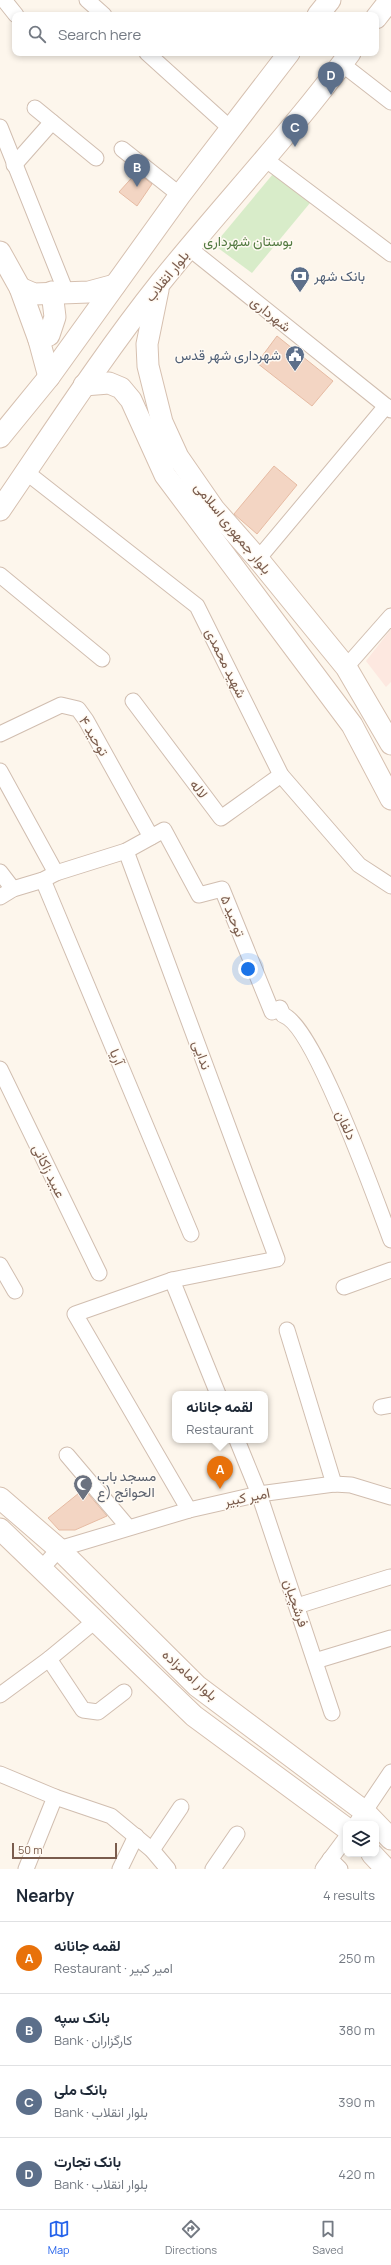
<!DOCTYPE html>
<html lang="en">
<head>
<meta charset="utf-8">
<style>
  body { margin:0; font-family:Manrope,Vazirmatn,sans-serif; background:#f2f2f3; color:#1f2937 }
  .controls { position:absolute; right:12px; bottom:12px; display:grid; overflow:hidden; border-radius:8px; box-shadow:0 2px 6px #0003 }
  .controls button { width:36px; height:36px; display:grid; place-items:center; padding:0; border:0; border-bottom:1px solid #e0e1e3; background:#fff; color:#1f2937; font:20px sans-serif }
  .scale { position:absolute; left:12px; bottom:10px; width:105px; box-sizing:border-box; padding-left:4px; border:2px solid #7a5c4d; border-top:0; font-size:11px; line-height:14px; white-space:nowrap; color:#7a5c4d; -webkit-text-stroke:3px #fffaf3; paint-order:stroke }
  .you { position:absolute; left:248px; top:969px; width:14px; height:14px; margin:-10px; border:3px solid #fff; border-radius:50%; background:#1a73e8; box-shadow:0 0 0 6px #1a73e833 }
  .badge { display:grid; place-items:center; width:26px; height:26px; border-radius:50%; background:#2563eb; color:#fff; font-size:13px; font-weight:700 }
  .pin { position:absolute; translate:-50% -33px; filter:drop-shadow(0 1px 2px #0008) }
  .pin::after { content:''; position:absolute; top:21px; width:14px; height:12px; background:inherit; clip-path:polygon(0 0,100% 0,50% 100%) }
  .popup { position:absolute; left:172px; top:1391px; width:96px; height:52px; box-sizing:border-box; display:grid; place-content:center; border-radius:8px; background:#fff; filter:drop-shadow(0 1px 3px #0005); font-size:13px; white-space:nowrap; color:#747a83 }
  .popup b { font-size:15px; color:#1f2937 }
  .popup::after { content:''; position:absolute; left:50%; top:100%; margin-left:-8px; border:8px solid transparent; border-top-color:#fff }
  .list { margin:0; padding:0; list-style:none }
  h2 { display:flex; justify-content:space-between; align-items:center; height:52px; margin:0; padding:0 16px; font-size:17px }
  h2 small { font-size:13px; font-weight:400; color:#747a83 }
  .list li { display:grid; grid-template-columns:26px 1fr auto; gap:12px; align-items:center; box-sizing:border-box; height:72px; padding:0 16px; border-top:1px solid #e0e1e3 }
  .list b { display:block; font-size:15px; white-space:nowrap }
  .list p { margin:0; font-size:13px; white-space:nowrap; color:#747a83 }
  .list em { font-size:13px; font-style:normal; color:#747a83 }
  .icon { flex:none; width:22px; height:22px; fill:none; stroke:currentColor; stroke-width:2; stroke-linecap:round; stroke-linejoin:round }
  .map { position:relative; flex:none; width:391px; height:1869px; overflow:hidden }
  .search { position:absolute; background:#fff; box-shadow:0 2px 6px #0003; left:12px; right:12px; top:12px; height:44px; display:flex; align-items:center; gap:10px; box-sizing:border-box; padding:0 14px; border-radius:8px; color:#747a83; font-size:15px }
  .sheet { height:340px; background:#fff }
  nav { display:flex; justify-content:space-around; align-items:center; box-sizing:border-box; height:56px; border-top:1px solid #e0e1e3; background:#fff; font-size:11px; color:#747a83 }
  nav a { display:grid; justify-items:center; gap:2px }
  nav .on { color:#2563eb }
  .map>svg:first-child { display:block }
  .commercial { fill:#fde8e0 }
  .green { fill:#d8ecc9 }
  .building { fill:#f3d5c3; stroke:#e6bba3 }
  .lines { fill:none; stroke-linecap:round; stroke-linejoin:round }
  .street-casing { stroke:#d1beb0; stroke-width:17 }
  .secondary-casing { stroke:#d6c0b0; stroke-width:23 }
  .street { stroke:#fff; stroke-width:15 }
  .secondary { stroke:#fff; stroke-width:21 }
  .labels { text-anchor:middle; stroke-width:3; stroke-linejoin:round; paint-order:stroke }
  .park-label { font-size:14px; fill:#537a41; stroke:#fffaf3 }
  .street-label { font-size:14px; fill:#7a5c4d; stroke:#fffaf3 }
  .service-label { font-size:14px; fill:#4e5e75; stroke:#fffaf3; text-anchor:start }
  .worship-label { font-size:14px; fill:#5b616d; stroke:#fffaf3; text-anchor:start }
</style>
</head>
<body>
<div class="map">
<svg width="391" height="1869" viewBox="0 0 391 1869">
  <rect width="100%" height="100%" fill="#fdf6ec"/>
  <polygon class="commercial" points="391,629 391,682 386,687 366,661"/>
  <polygon class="green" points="273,174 310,203 252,273 214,245"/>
  <g class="building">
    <polygon points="137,172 152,184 137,206 119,192"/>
    <polygon points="277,336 333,381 312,406 257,363"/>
    <polygon points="274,466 297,485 257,534 234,514"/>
    <polygon points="84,1489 107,1516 75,1530 59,1530 48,1518"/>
  </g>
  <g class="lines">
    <g class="street-casing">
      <g id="street">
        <polyline points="4,0 16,15"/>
        <polyline points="87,0 104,15"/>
        <polyline points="147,53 230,128"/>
        <polyline points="342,64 391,102"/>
        <polyline points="35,108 96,158"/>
        <polyline points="0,127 66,292"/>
        <polyline points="122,149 180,195"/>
        <polyline points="265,159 391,254"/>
        <polyline points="14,165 52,122"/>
        <polyline points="189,248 391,410"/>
        <polyline points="26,472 197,606 281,775 359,865 391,886"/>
        <polyline points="258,559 386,406"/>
        <polyline points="0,575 102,659"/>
        <polyline points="346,667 391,616"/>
        <polyline points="133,701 221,818 281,775"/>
        <polyline points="0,734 61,705 78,709 86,720 151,837"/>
        <polyline points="0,771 56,873"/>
        <polyline points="126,851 277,1259 172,1280 75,1314 189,1510"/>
        <polyline points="0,872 13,889"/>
        <polyline points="43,880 191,1234"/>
        <path d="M0 897 13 889 43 880 56 873 126 851 164 830 199 895 222 889 272 1012 280 1008 283 1015C314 1025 377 1203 391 1240"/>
        <polyline points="0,1069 99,1273"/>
        <polyline points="0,1265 15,1291"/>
        <polyline points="172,1280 218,1394"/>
        <polyline points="344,1287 391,1270"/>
        <polyline points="287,1330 334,1484"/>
        <polyline points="381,1407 391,1405"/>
        <polyline points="237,1440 259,1494 332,1713"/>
        <polyline points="67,1455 128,1527"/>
        <polyline points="42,1568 59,1549 189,1510 259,1494 334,1484 351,1485 391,1497"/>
        <polyline points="297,1606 390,1577"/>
        <polyline points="49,1659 83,1710 98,1712 124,1692"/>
        <polyline points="315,1661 391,1638"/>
        <polyline points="0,1695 49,1659 95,1621"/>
        <polyline points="0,1774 55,1797 111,1816 152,1850 168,1869"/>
        <polyline points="356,1824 391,1772"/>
        <polyline points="152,1850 181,1807"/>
        <polyline points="330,1859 340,1869"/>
        <polyline points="26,1869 55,1797"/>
        <polyline points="120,1869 136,1836"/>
        <polyline points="213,1869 237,1834"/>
        <polyline points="323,1869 346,1838"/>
      </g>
    </g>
    <g class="secondary-casing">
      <g id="secondary">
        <polyline points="318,15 330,0"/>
        <polyline points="376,18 390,0"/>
        <polyline points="0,252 20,288 39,340 49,377"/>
        <polyline points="20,288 34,294 89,292 115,285"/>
        <polyline points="158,290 147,344 148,366 162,422 178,457 214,509 258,559 346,667 391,744"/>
        <polyline points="39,340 49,335 55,317 52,292"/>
        <polyline points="84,385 109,383 121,388 131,400 165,475 352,725 391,799"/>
        <polyline points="0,437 49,377 180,195 289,53"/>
        <path d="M0 510C52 434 102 356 160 283 222 206 291 133 350 53"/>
        <polyline points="0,1498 59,1549 197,1686 364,1811 391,1839"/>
        <polyline points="0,1529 194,1716 346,1828"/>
        <polyline points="372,1854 386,1869"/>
      </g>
    </g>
    <use href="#street" class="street"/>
    <use href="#secondary" class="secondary"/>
  </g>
  <defs>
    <g id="bank-pin" transform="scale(1)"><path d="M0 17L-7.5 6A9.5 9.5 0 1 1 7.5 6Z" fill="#5c6f8a" stroke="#fffaf3"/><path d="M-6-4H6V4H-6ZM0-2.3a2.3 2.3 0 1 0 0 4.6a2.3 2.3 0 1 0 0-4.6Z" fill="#fff"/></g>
    <g id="civic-pin" transform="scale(1)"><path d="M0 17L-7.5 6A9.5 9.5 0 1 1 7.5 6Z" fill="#5c6f8a" stroke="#fffaf3"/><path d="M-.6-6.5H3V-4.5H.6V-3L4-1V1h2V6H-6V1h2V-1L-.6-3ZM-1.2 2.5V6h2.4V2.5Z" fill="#fff"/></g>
    <g id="mosque-pin" transform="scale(1)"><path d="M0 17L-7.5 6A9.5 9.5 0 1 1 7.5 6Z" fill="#6b7280" stroke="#fffaf3"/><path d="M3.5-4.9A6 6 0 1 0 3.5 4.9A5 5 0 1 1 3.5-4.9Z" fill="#fff"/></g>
  </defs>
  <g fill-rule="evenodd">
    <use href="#bank-pin" x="300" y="276"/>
    <use href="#civic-pin" x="295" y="355"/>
    <use href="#mosque-pin" x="83" y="1484"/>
  </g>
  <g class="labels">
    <g class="park-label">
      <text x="248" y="246">بوستان شهرداری</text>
    </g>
    <g class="street-label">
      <text transform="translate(167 276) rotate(-51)" y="5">بلوار انقلاب</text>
      <text transform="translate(271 314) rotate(39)" y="5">شهرداری</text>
      <text transform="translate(233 528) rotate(51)" y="5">بلوار جمهوری اسلامی</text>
      <text transform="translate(226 663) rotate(64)" y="5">شهید محمدی</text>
      <text transform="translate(94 736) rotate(59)" y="5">توحید ۴</text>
      <text transform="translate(199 789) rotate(53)" y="5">لاله</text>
      <text transform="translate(233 916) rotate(68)" y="5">توحید ۵</text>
      <text transform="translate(202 1055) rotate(70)" y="5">ندایی</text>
      <text transform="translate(117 1057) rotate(67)" y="5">آریا</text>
      <text transform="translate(346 1125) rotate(65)" y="5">دلفان</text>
      <text transform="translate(49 1171) rotate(64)" y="5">عبید زاکانی</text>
      <text transform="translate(247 1497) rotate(-11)" y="5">امیر کبیر</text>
      <text transform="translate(296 1603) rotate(71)" y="5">فرشچیان</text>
      <text transform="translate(190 1675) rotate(42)" y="5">بلوار امامزاده</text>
    </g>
    <g class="service-label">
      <text x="314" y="281">بانک شهر</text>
      <text x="281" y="360" text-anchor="end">شهرداری شهر قدس</text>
    </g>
    <g class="worship-label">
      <text x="97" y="1481">مسجد باب<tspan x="97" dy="16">الحوائج (ع</tspan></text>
    </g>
  </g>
</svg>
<div class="controls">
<button><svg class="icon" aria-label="layers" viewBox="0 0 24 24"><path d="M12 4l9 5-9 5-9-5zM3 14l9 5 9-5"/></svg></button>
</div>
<div class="scale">50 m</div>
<div class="you"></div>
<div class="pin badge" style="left:220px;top:1489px;background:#e8710a">A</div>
<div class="popup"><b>لقمه جانانه</b>Restaurant</div>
<div class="pin badge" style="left:137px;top:187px;background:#5c6f8a">B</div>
<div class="pin badge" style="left:295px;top:147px;background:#5c6f8a">C</div>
<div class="pin badge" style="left:331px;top:95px;background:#5c6f8a">D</div>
<div class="search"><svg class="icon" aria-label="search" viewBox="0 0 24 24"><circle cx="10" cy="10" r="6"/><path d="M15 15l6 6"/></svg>Search here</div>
</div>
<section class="sheet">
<h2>Nearby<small>4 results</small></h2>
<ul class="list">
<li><span class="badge" style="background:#e8710a">A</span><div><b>لقمه جانانه</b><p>Restaurant · امیر کبیر</p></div><em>250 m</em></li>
<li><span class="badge" style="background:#5c6f8a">B</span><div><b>بانک سپه</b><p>Bank · کارگزاران</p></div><em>380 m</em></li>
<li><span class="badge" style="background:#5c6f8a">C</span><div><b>بانک ملی</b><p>Bank · بلوار انقلاب</p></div><em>390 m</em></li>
<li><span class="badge" style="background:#5c6f8a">D</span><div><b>بانک تجارت</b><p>Bank · بلوار انقلاب</p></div><em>420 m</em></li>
</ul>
</section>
<nav>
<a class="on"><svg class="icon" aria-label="map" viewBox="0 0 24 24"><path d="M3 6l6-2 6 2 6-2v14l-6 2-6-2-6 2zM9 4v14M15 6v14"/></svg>Map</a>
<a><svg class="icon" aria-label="directions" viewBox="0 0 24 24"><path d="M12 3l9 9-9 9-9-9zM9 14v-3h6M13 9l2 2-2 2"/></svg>Directions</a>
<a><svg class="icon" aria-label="saved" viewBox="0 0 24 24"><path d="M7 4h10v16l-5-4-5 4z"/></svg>Saved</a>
</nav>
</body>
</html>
